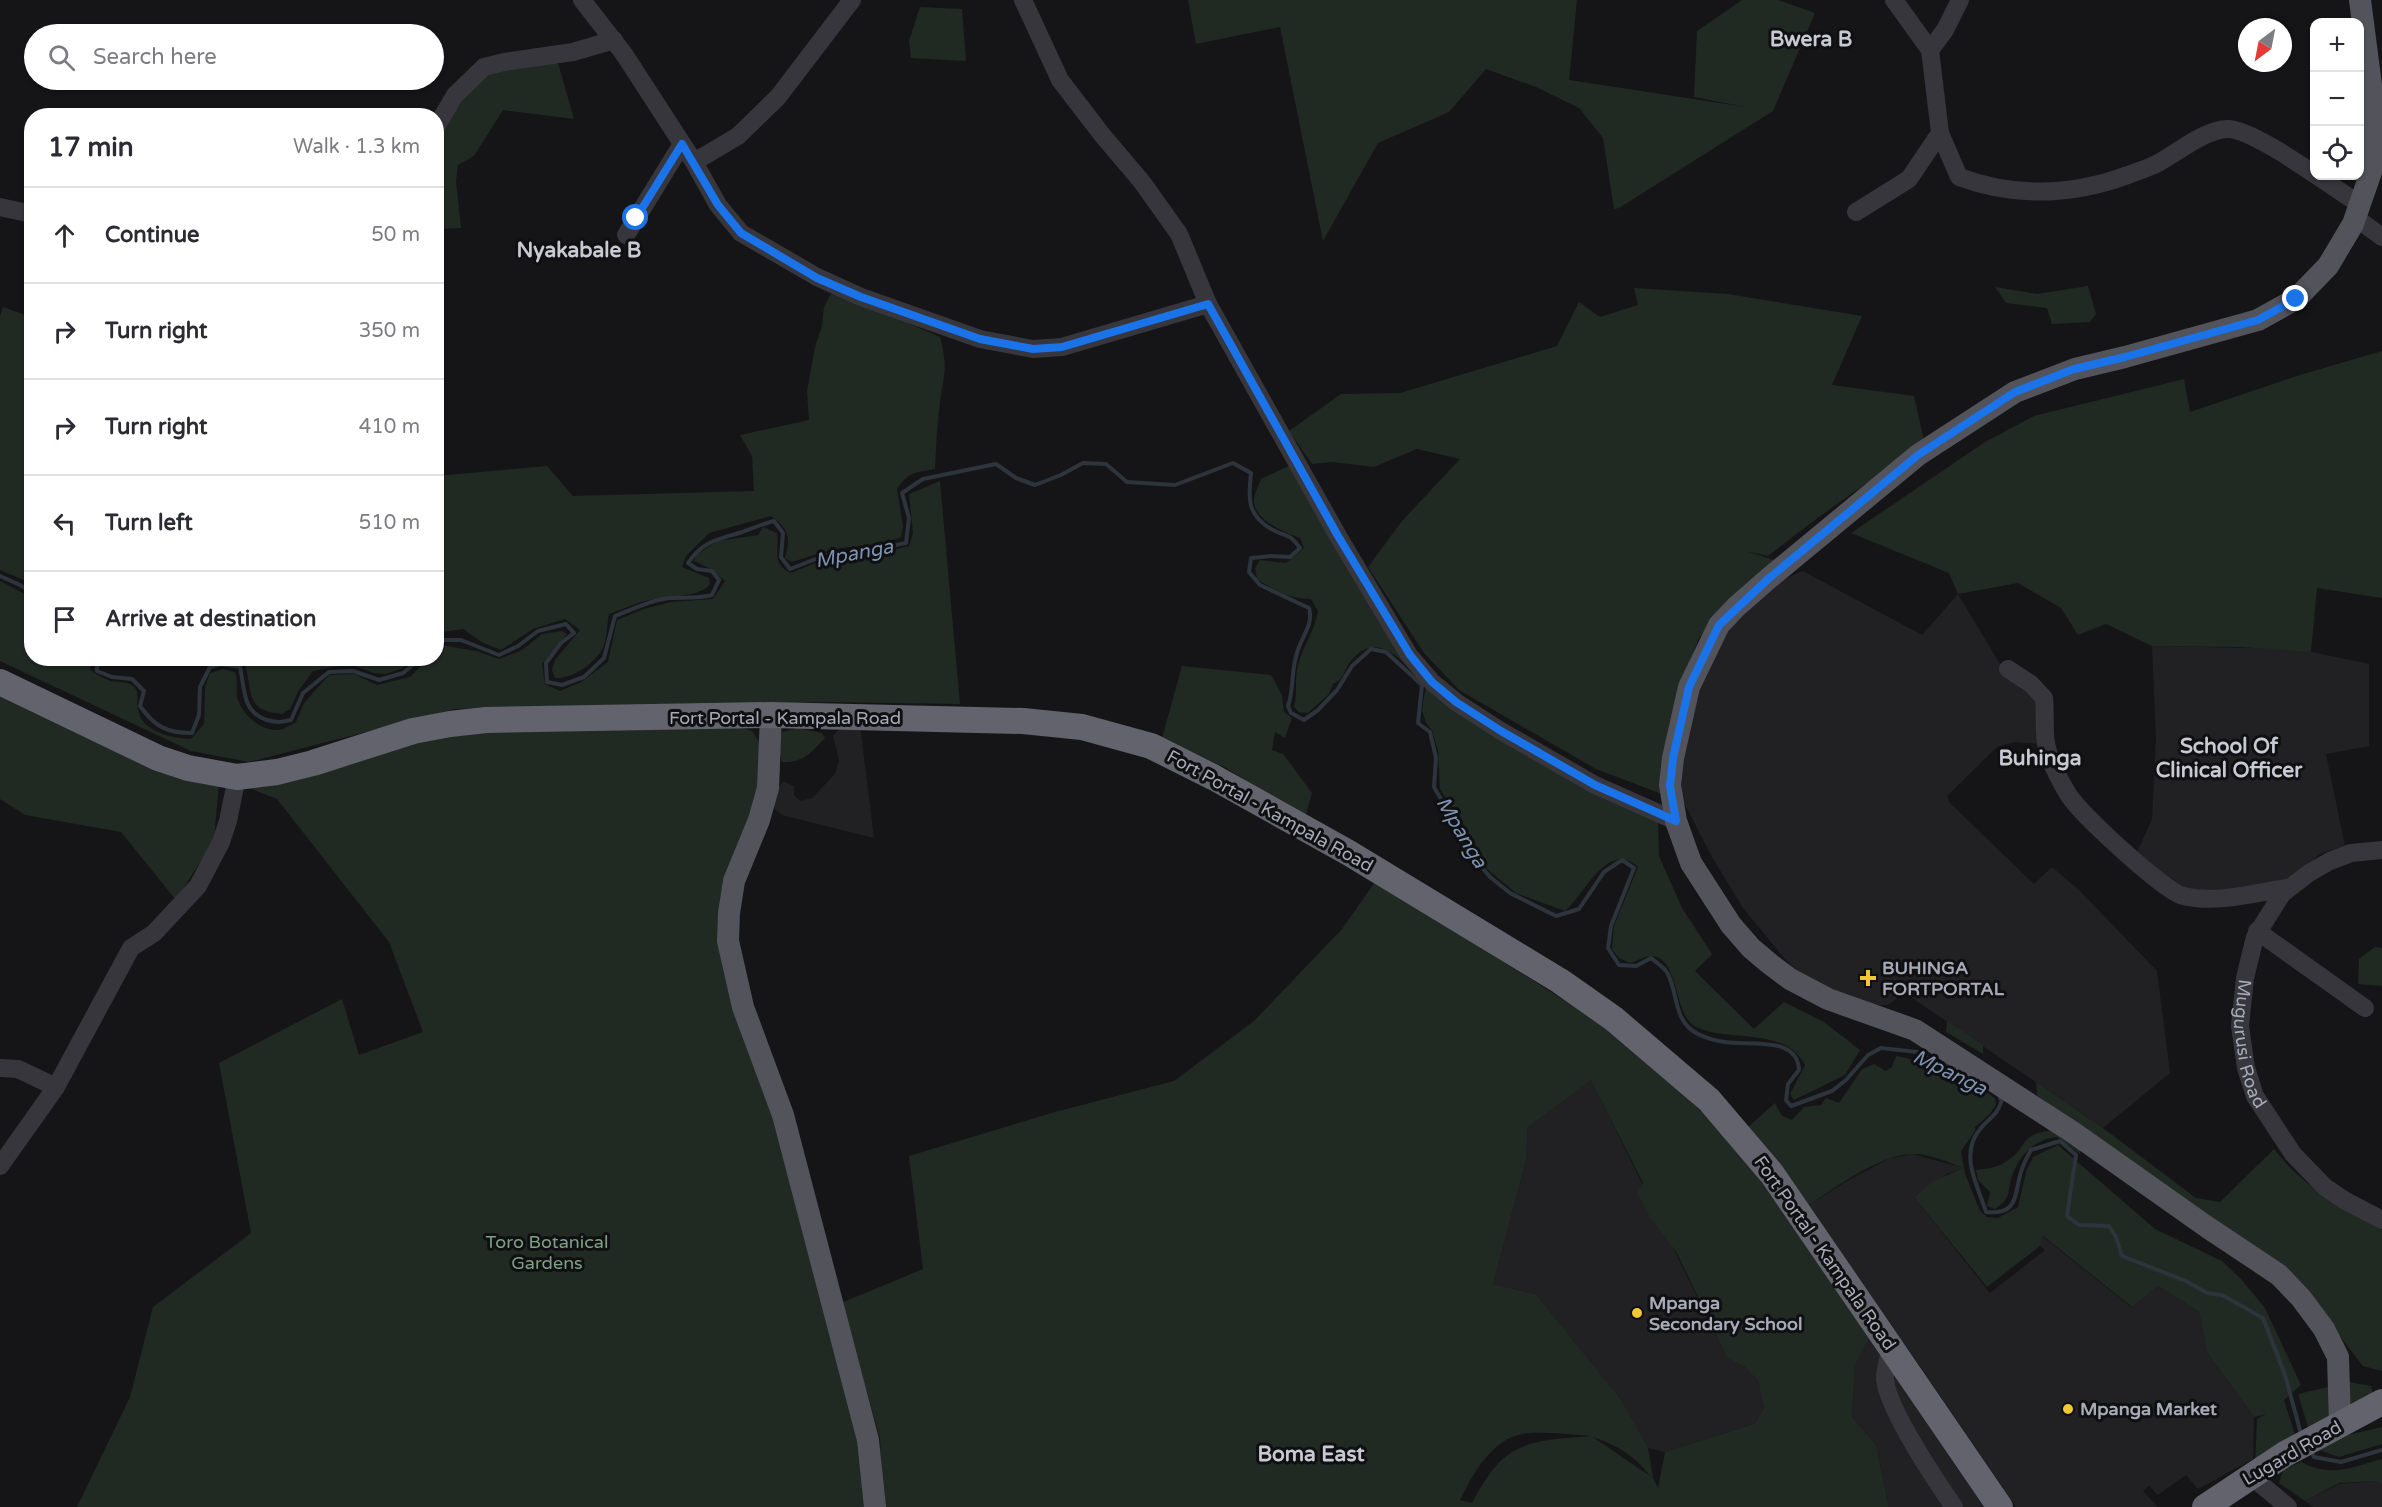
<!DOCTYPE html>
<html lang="en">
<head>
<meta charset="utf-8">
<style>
  body { margin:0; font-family:"Varela Round",sans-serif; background:#f2f2f3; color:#2b2b33 }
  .controls { position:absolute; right:18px; top:18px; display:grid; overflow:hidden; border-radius:12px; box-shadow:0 2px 4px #0004 }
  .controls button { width:54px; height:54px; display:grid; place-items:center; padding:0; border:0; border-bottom:2px solid #e1e1e2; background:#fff; color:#2b2b33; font:30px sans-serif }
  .compass { position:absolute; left:2238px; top:18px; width:54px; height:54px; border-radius:50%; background:#fff; box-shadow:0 2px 4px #0004; rotate:212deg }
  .stop { position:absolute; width:18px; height:18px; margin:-14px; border:4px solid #1a73e8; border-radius:50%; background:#fff }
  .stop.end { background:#1a73e8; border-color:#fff; box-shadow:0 2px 6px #0008 }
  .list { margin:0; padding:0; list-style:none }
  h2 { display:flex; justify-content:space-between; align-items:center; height:78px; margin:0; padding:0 24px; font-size:26px }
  h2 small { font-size:20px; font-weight:400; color:#7c7c81 }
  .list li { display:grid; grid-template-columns:39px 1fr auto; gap:18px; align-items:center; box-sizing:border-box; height:96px; padding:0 24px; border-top:2px solid #e1e1e2 }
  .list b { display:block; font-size:22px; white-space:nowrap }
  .list em { font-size:20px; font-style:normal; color:#7c7c81 }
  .icon { flex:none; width:33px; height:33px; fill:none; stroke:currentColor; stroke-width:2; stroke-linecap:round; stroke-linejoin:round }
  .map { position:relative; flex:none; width:2382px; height:1507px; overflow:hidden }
  .search { position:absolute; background:#fff; box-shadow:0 2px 4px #0004; left:24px; top:24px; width:420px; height:66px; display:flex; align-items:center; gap:15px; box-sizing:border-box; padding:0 21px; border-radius:33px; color:#7c7c81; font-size:22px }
  .panel { position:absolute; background:#fff; box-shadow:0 2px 4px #0004; left:24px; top:108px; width:420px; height:558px; border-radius:24px }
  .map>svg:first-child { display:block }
  .built { fill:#212124 }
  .green { fill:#212923; fill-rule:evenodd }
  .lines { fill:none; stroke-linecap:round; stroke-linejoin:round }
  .stream { stroke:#2d343c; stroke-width:4 }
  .minor { stroke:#36363c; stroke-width:18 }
  .major { stroke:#52535b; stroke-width:22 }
  .highway { stroke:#62636c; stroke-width:26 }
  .route { stroke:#1a73e8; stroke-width:8 }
  .poi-dot { fill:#efc834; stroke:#101012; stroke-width:2 }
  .labels { text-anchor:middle; stroke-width:6; stroke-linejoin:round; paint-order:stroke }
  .street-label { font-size:18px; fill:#a7aab7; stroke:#101012 }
  .poi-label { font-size:18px; font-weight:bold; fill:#a7aab7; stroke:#101012; text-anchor:start }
  .park-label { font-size:18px; fill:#7ea185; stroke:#101012 }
  .water-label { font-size:20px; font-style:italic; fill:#7e93b1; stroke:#101012 }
  .quarter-label { font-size:21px; font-weight:bold; fill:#c8c9d3; stroke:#101012 }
</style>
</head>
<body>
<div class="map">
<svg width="2382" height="1507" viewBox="0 0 2382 1507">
  <rect width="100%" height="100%" fill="#151517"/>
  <g class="built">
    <polygon points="1803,571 1922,635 1958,594 2003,669 2040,700 2040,744 2014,742 1997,747 1947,796 1950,803 2034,884 2052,867 2080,891 2157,971 2170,1073 2103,1128 1905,993 1888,1005 1861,1005 1803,977 1784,958 1743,908 1712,857 1683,801 1680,770 1692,700 1731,621 1776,583"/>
    <polygon points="2152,646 2298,649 2369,664 2369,746 2326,754 2345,846 2319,854 2289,884 2183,895 2134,859 2152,819 2156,739"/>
    <polygon points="844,726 860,726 874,838 782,815 773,808 778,787 784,782 794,786 794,795 800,801 812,798 835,774 839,760 833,735"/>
    <polygon points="1591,1079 1727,1358 1745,1367 1758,1381 1764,1408 1754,1424 1665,1452 1648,1448 1623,1402 1536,1294 1493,1284 1526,1161 1528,1127"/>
    <polygon points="1912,1154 1964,1168 1947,1174 1914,1197 1990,1293 2045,1250 2040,1246 2042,1236 2131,1307 2158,1286 2199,1312 2207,1352 2254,1417 2253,1459 2198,1489 2186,1475 2158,1495 2149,1486 2143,1491 2158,1507 2016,1507 1913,1356 1863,1288 1809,1205 1845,1182 1888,1159"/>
    <polygon points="1873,1331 1987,1507 1889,1507 1876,1445 1852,1417 1855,1366"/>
    <polygon points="2376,1481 2382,1485 2382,1507 2313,1507 2305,1501 2339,1484"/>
  </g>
  <g class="green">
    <polygon points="1188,0 1577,0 1569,80 1746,107 1694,97 1697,31 1742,0 1778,0 1815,13 1773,111 1619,208 1614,209 1603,138 1579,108 1536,87 1486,69 1449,112 1378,143 1323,241 1280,27 1196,44"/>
    <polygon points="920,7 962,9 966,61 911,58 909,41"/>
    <polygon points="554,49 574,119 503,110 474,156 458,165 456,181 461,228 437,229 436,126 482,62"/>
    <polygon points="2088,286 2096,314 2090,322 2052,324 2047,308 2006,303 1995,287 2037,294"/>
    <path d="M1634 288 1728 294 1862 316 1832 385 1914 396 1925 445C1870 479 1819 516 1768 556L1746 551 1783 563 1735 601 1699 638 1679 689 1667 796 1596 769 1459 690 1424 653 1368 567 1402 521 1460 459 1417 449 1374 467 1332 462 1312 464 1289 431 1341 394 1400 393 1557 346 1579 302 1600 317 1638 305Z"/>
    <path d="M833 290 940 337C948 368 944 373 940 402 937 424 936 447 935 469 915 473 909 471 897 489L903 527 901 537 884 543 833 549 792 562 785 558C791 537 789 529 771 516L709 533 686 556 682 567 709 578 710 584C701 598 661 596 645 601 633 604 621 610 609 614 607 624 607 639 603 648 594 664 573 679 555 678L552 670 555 660 580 630 565 619 533 629 501 650 483 643 463 629 437 633V476L547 466 573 496 754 491 752 456 740 435 809 420 807 391 815 347 822 326 824 307Z"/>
    <polygon points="3,307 31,317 31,583 0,570 0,316"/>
    <polygon points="2382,351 2382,598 2317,588 2311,652 2241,647 2152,646 2106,624 2078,635 2061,608 2018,583 1958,594 1949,573 1851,533 1985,442 2034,416 2184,379 2190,412 2300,375"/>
    <path d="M1291 465 1380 614 1457 701 1658 820 1659 856 1682 908 1712 954 1695 971 1754 1029 1784 1002 1824 1022 1860 1050 1845 1075 1794 1100 1790 1094 1805 1065C1785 1026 1731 1043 1696 1027 1673 1016 1680 958 1652 956 1645 956 1637 961 1630 963L1619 958 1612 949 1614 926 1638 867C1608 839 1585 894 1565 911L1516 893 1487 869 1479 851 1440 789 1438 751 1432 730 1426 723 1422 710 1426 686C1406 664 1377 626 1350 662 1344 671 1344 679 1333 684L1329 694 1308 713 1299 712 1294 707C1298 692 1294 680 1298 665 1303 646 1315 630 1318 611L1311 599C1290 599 1274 590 1257 579L1255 568 1260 560 1286 563 1304 548 1300 538C1283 531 1252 520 1254 498 1255 492 1259 485 1261 479Z"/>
    <path d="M940 481 960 704 830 702 455 709 249 762 191 751 0 661V581L31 597 32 658 92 659 90 660V670C96 674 104 679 111 681 119 683 127 680 134 687 140 693 136 701 138 709 141 732 172 738 191 739L204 724 205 688 210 673 223 669 235 672C239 682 235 691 238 700 244 717 264 734 283 729 287 727 292 724 296 722L304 703 329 675 354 674 377 685 410 677 428 659 436 658 437 649 441 645 476 651 499 659 522 650 542 634 562 631 567 634 542 664 545 684 560 691 581 682 608 662 617 620 644 609 671 602 713 599 725 581 709 568 694 561 696 555 718 541 758 535 763 527 777 533C780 550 770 563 791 573L820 561 871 555 909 546 913 533 909 494Z"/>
    <path d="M247 658H414V659L403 668 386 674 374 673 349 664 313 671 299 690 290 709 282 714C245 711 253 694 245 664Z"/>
    <polygon points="1182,666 1271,675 1282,695 1284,712 1292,718 1285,738 1275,732 1272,750 1283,754 1312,793 1305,818 1226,768 1162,738"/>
    <polygon points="0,685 219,783 214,840 176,900 121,832 25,815 0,799"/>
    <polygon points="468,726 736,726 752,731 762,747 760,789 720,900 775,1116 861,1440 868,1507 77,1507 130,1397 153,1307 251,1233 219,1063 342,999 359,1055 423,1032 389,942 277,799 249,788"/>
    <path d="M798 728 822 733 825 738C810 753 804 763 782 762L778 749 782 732Z"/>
    <path d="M1377 879 1435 919 1591 1017 1635 1049 1703 1113 1785 1204 1873 1331 1855 1366 1852 1417 1876 1445 1889 1507H884L880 1438 841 1303 923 1269 909 1156 1055 1112 1174 1081 1255 1020 1342 929ZM1591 1080 1643 1183 1637 1192 1650 1217 1677 1253 1727 1358 1745 1367 1758 1381 1764 1408 1754 1424 1665 1452 1658 1488 1653 1478 1648 1448 1623 1402 1536 1294 1493 1284 1526 1161 1528 1127ZM1555 1433 1591 1436C1584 1437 1575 1437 1567 1438 1513 1442 1497 1456 1472 1503L1460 1500C1473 1474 1491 1440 1522 1434 1532 1432 1544 1433 1555 1433ZM1593 1437C1617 1445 1635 1456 1650 1476Z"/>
    <polygon points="2375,947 2382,948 2382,986 2358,984 2359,959"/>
    <polygon points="1947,1021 1983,1045 1983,1054 1946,1032"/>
    <path d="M1896 1056C1936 1064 1961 1074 1995 1098L1996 1104 1990 1114 1975 1127V1131L1961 1151 1965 1174 1980 1211 1987 1217 1998 1218 2018 1207 2026 1172 2033 1157 2058 1145 2155 1229 2222 1261 2241 1279 2265 1308 2301 1385 2284 1400 2297 1441 2255 1464 2257 1419 2266 1414 2254 1417 2207 1352 2199 1312 2158 1286 2132 1307 2043 1236 2040 1246 1987 1287 1914 1197 1934 1181 1963 1168C1948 1162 1930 1154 1913 1154 1883 1153 1834 1188 1809 1205L1748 1127 1775 1103 1782 1116 1792 1120 1804 1107 1821 1105 1826 1098 1839 1103 1862 1069 1874 1064 1886 1071 1892 1067Z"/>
    <path d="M2036 1082 2103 1128 2196 1198 2220 1202 2274 1149C2301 1185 2343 1208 2382 1230V1371L2363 1366 2323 1315 2072 1126 2037 1095Z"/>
    <path d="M2055 1130 2081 1151 2080 1154 2057 1137C2035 1139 2019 1156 2012 1176 2006 1194 2013 1196 1995 1209L1987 1206 1990 1192 1978 1180 1976 1170C1985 1169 1997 1167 2004 1163 2030 1148 2017 1133 2055 1130Z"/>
    <polygon points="2348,1382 2371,1386 2374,1396 2352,1404 2343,1399"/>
    <polygon points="2332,1386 2332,1419 2310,1434 2298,1394"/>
    <polygon points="2382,1427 2382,1444 2339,1457 2316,1449 2343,1436"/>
    <path d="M2382 1459V1485L2376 1481 2339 1483 2305 1501 2279 1483 2283 1470 2301 1462C2331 1478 2352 1467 2382 1459Z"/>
  </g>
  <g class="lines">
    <g class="stream">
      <polyline points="0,576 18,584 32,592"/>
      <path d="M436 643 440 640H461L499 655 518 646 538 631 566 624 574 633 561 643 546 663 547 682 562 685 584 677 604 658 615 616C633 609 651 600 670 598 684 597 697 599 712 595L719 580 712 571 697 569 688 563C702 542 716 540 739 533 751 529 762 524 774 521L783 533 781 557 790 569 826 555 851 554 906 543 909 518 902 493 923 479 996 464 1016 478 1035 485 1061 475 1083 463 1106 464 1127 482 1175 485 1233 463 1251 473C1248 499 1247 516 1273 530 1288 538 1288 532 1300 548L1290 557 1271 556 1251 558 1249 572 1260 585 1309 608C1314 625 1301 637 1297 653 1291 670 1294 689 1288 706L1291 713 1304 720 1318 710 1337 690 1352 666 1371 649 1386 652 1422 685 1418 723 1430 732 1436 758 1434 787 1475 859 1490 877 1510 893 1556 916 1579 909 1604 872 1622 860 1634 868 1611 926 1608 948 1619 965 1636 966 1651 958C1657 963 1665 968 1668 974 1679 997 1673 1021 1698 1034 1706 1038 1716 1041 1725 1042 1748 1046 1798 1035 1799 1070L1788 1084 1786 1100 1791 1106 1832 1091 1846 1080 1868 1055 1881 1048 1917 1052 1935 1062 1954 1067"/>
      <path d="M97 658V671L112 677 132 679 144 691 140 706C155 727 167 733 192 733L199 715 200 687 210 667 221 664 240 667C245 690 242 712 267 720 277 723 282 722 291 720L303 693 329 672 353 671 379 680 403 673 421 658"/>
      <path d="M2000 1098 2002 1100C1996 1119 1988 1117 1978 1132 1960 1157 1978 1186 1986 1212 2019 1215 2014 1195 2021 1172 2023 1165 2027 1157 2031 1150L2060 1141 2076 1155 2067 1216 2079 1225 2109 1226 2116 1237 2122 1256 2186 1281 2207 1293 2222 1295 2263 1318 2285 1375 2301 1434"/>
      <polyline points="2311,1451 2314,1457 2341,1462 2382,1450"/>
    </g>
    <g class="minor">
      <polyline points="582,0 624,54 694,162 718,205 741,233 817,277 861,297 980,339 1033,349 1062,347 1208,304 1338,536 1409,655 1432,682 1456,702 1501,731 1595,785 1676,821"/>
      <polyline points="1023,0 1060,80 1103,136 1142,182 1179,234 1208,304"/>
      <polyline points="1930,50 1945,30 1960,0"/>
      <polyline points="436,127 455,95 484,67 504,62 573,52 614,40"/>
      <path d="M1940 133 1959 177C2016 198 2071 196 2128 175 2138 171 2149 168 2158 163 2177 153 2204 130 2227 129 2254 128 2333 188 2361 205"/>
      <polyline points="694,162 738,136 778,97 852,0"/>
      <polyline points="0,207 32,214"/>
      <polyline points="1856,212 1909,179 1940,133 1930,50 1894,0"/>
      <polyline points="2356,218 2382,237"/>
      <polyline points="626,235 682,144"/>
      <path d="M2008 669 2031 684 2044 698C2046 714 2043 733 2047 748 2051 763 2060 781 2068 794 2079 813 2164 891 2183 896 2216 904 2255 893 2287 888"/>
      <path id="s1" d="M2382 850 2351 853 2330 861 2309 873 2282 894 2255 937 2245 978 2240 1026 2246 1068 2255 1096 2293 1154 2325 1187 2344 1200 2382 1220"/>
      <polyline points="2257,931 2365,1008"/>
      <polyline points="0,1068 18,1069 56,1087"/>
      <polyline points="0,1166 56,1087 131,948 154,933 198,886 221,842 228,821 237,777"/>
      <path d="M1891 1347C1889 1357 1885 1369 1885 1379 1887 1408 1936 1481 1954 1507"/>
      <polyline points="2251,1476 2288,1507"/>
    </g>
    <g class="major">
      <polyline points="771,715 768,788 759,820 734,881 729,913 728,941 743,1007 783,1115 868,1440 875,1507"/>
      <polyline points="2340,1424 2338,1357 2324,1329 2301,1298 2279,1275 2207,1227 2074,1133 1915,1030 1828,999 1790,979 1770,964 1751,948 1731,925 1691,863 1676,821 1670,785 1673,758 1689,687 1719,625 1736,607 1768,579 1918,455 2015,392 2075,369 2125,357 2258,320 2296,299 2328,266 2353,224 2371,172 2371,85 2360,0"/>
    </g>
    <g class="highway">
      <polyline points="0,682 158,758 188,768 237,777 277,772 313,763 413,731 450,724 486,720 771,715 1023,721 1082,727 1151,746 1213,777 1349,853 1560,981 1614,1019 1709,1100 1772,1174 2000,1507"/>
      <polyline points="2205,1507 2285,1454 2382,1402"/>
    </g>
  </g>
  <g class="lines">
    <polyline class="route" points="636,218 682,144 718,205 741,233 817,278 861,297 980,339 1033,349 1062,347 1208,304 1338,536 1410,655 1432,682 1456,702 1501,731 1595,785 1676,821 1670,786 1673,758 1689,687 1719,625 1768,579 1918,455 2015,392 2074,369 2125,357 2258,320 2296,299"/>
  </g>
  <g class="poi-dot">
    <path d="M1865 969h6v6h6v6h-6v6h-6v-6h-6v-6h6z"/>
    <circle cx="1637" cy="1313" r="6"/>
    <circle cx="2068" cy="1409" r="6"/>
  </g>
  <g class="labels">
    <g class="street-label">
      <text x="785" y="724">Fort Portal - Kampala Road</text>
      <text transform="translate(1270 811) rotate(29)" y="6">Fort Portal - Kampala Road</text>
      <text dy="6" stroke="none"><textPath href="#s1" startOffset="272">Mugurusi Road</textPath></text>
      <text transform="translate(1825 1253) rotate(55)" y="6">Fort Portal - Kampala Road</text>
      <text transform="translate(2292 1453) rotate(-30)" y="6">Lugard Road</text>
    </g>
    <g class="poi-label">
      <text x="1882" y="974">BUHINGA<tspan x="1882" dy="21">FORTPORTAL</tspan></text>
      <text x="1649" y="1309">Mpanga<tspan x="1649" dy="21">Secondary School</tspan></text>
      <text x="2080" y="1415">Mpanga Market</text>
    </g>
    <g class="park-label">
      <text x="547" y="1248">Toro Botanical<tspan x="547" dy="21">Gardens</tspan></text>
    </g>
    <g class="water-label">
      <text transform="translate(854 553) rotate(-11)" y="7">Mpanga</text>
      <text transform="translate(1462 832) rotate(59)" y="7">Mpanga</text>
      <text transform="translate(1950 1072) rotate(26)" y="7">Mpanga</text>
    </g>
    <g class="quarter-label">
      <text x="1811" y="46">Bwera B</text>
      <text x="579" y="257">Nyakabale B</text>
      <text x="2229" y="753">School Of<tspan x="2229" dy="24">Clinical Officer</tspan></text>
      <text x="2040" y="765">Buhinga</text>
      <text x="1311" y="1461">Boma East</text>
    </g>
  </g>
</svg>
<div class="controls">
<button>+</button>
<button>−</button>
<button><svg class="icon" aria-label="locate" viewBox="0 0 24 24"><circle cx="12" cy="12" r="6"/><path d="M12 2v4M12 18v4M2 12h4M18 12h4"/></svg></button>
</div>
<svg class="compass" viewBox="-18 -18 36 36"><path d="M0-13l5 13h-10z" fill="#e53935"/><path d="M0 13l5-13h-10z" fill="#7c7c81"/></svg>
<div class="stop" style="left:636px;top:218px"></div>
<div class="stop end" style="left:2296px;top:299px"></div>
<div class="search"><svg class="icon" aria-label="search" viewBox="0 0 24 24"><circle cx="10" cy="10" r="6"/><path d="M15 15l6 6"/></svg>Search here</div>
<section class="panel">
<h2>17 min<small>Walk · 1.3 km</small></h2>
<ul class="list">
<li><svg class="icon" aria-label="ahead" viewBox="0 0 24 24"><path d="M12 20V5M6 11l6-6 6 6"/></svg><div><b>Continue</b></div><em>50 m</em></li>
<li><svg class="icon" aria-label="right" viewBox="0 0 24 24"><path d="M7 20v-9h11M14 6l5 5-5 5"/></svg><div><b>Turn right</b></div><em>350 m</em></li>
<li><svg class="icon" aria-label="right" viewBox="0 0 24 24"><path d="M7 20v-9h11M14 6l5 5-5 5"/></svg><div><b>Turn right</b></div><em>410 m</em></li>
<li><svg class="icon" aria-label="left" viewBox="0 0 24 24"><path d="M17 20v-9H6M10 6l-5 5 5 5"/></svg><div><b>Turn left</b></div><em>510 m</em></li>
<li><svg class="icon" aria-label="arrive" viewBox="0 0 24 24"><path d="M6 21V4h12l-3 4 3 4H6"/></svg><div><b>Arrive at destination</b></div></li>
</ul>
</section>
</div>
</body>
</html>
